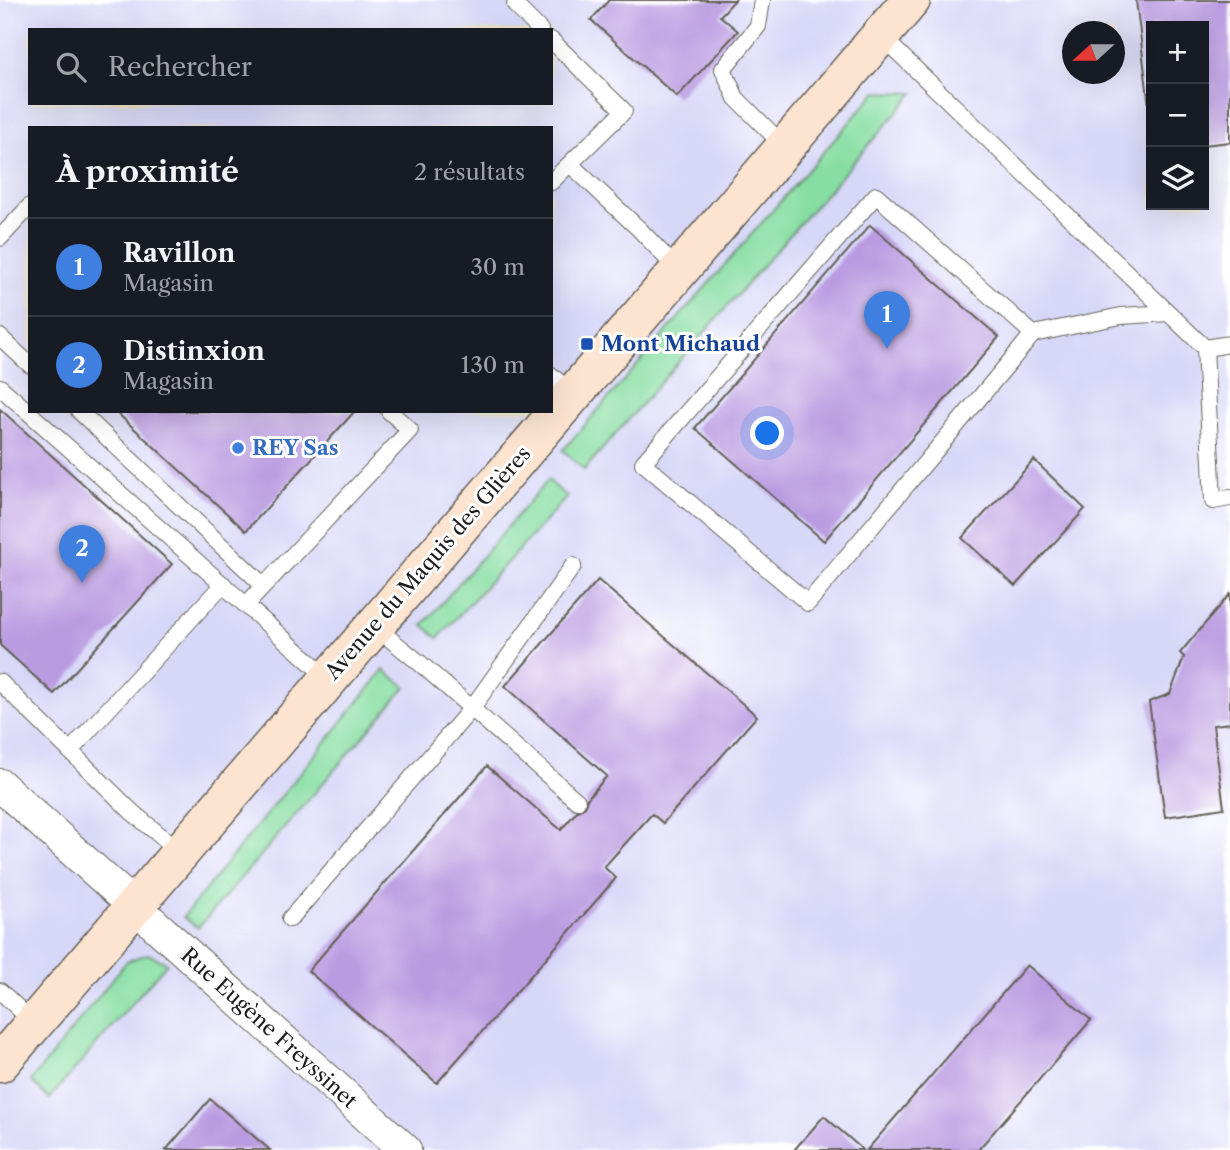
<!DOCTYPE html>
<html lang="fr">
<head>
<meta charset="utf-8">
<style>
  body { margin:0; font-family:"Libre Caslon Text",serif; background:#242831; color:#f1f3f6 }
  .controls { position:absolute; right:21px; top:21px; display:grid; overflow:hidden; border-radius:0px; box-shadow:0 7px 28px #0002 }
  .controls button { width:63px; height:63px; display:grid; place-items:center; padding:0; border:0; border-bottom:2px solid #363941; background:#171b24; color:#f1f3f6; font:35px sans-serif }
  .compass { position:absolute; left:1062px; top:21px; width:63px; height:63px; border-radius:50%; background:#171b24; box-shadow:0 7px 28px #0002; rotate:249deg }
  .you { position:absolute; left:768px; top:434px; width:24px; height:24px; margin:-18px; border:5px solid #fff; border-radius:50%; background:#1a73e8; box-shadow:0 0 0 10px #1a73e833 }
  .badge { display:grid; place-items:center; width:46px; height:46px; border-radius:50%; background:#7c3aed; color:#fff; font-size:23px; font-weight:700 }
  .pin { position:absolute; translate:-50% -58px; filter:drop-shadow(0 2px 4px #0008) }
  .pin::after { content:''; position:absolute; top:37px; width:24px; height:21px; background:inherit; clip-path:polygon(0 0,100% 0,50% 100%) }
  .list { margin:0; padding:0; list-style:none }
  h2 { display:flex; justify-content:space-between; align-items:center; height:91px; margin:0; padding:0 28px; font-size:30px }
  h2 small { font-size:23px; font-weight:400; color:#9ea1a6 }
  .list li { display:grid; grid-template-columns:46px 1fr auto; gap:21px; align-items:center; box-sizing:border-box; height:98px; padding:0 28px; border-top:2px solid #363941 }
  .list b { display:block; font-size:26px; white-space:nowrap }
  .list p { margin:0; font-size:23px; white-space:nowrap; color:#9ea1a6 }
  .list em { font-size:23px; font-style:normal; color:#9ea1a6 }
  .icon { flex:none; width:38px; height:38px; fill:none; stroke:currentColor; stroke-width:2; stroke-linecap:round; stroke-linejoin:round }
  .map { position:relative; flex:none; width:1230px; height:1150px; overflow:hidden }
  .search { position:absolute; background:#171b24; box-shadow:0 7px 28px #0002; left:28px; top:28px; width:525px; height:77px; display:flex; align-items:center; gap:18px; box-sizing:border-box; padding:0 24px; border-radius:0px; color:#9ea1a6; font-size:26px }
  .panel { position:absolute; background:#171b24; box-shadow:0 7px 28px #0002; left:28px; top:126px; width:525px; height:287px; border-radius:0px }
  .map>svg:first-child { display:block }
  .built { fill:#d7d7f8; fill-rule:evenodd }
  .green { fill:#87dea2; stroke:#527d5f; stroke-width:2 }
  .building { fill:#ba9be1 }
  .lines { fill:none; stroke-linecap:round; stroke-linejoin:round }
  .service-casing { stroke:#646156; stroke-width:18 }
  .minor-casing { stroke:#646156; stroke-width:34 }
  .secondary-casing { stroke:#646156; stroke-width:41 }
  .service { stroke:#fff; stroke-width:16 }
  .minor { stroke:#fff; stroke-width:32 }
  .secondary { stroke:#fde4d1; stroke-width:38 }
  .transit-dot { fill:#1a4fb4; stroke:#fff; stroke-width:2.5 }
  .shop-dot { fill:#3f7fe0; stroke:#fff; stroke-width:2.5 }
  .labels { text-anchor:middle; stroke-width:6; stroke-linejoin:round; paint-order:stroke }
  .transit-label { font-size:21px; font-weight:bold; fill:#164399; stroke:#fff; text-anchor:start }
  .shop-label { font-size:21px; font-weight:bold; fill:#366cbe; stroke:#fff; text-anchor:start }
  .street-label { font-size:21px; fill:#1c1c1c; stroke:#fff }
</style>
</head>
<body>
<div class="map">
<svg width="1230" height="1150" viewBox="0 0 1230 1150">
  <rect width="100%" height="100%" fill="#fff"/>
  <filter id="ink" filterUnits="userSpaceOnUse"><feTurbulence type="fractalNoise" baseFrequency=".0143" numOctaves="2"/><feDisplacementMap in="SourceGraphic" scale="14" xChannelSelector="R" yChannelSelector="G"/><feConvolveMatrix kernelMatrix="1 2 1 2 8 2 1 2 1" color-interpolation-filters="sRGB"/></filter>
  <filter id="wash" filterUnits="userSpaceOnUse"><feTurbulence type="fractalNoise" baseFrequency=".00686" numOctaves="4" result="noise"/><feDisplacementMap in="SourceGraphic" scale="28" xChannelSelector="R" yChannelSelector="G"/><feGaussianBlur stdDeviation="1.57" result="paint"/><feColorMatrix in="noise" values="0 0 0 0 0 0 0 0 0 0 0 0 0 0 0 0 0 1.4 0 .05"/><feComposite in="paint" operator="in"/></filter>
  <g filter="url(#wash)">
    <rect width="100%" height="100%" fill="#eae2c1"/>
    <path class="built" d="M0 0H1230V1150H0ZM1151 26H1204V205H1151ZM30 30H551V103H30ZM1072 32H1114V74H1072ZM30 128H551V411H30Z"/>
    <g class="green">
      <polygon points="876,92 914,93 584,470 563,450"/>
      <polygon points="548,480 567,497 438,638 423,625"/>
      <polygon points="384,670 406,687 198,928 183,917"/>
      <polygon points="148,954 167,963 49,1099 31,1081 127,961"/>
    </g>
    <g id="blocks">
      <g class="building">
        <polygon points="609,0 735,0 720,16 738,31 677,97 591,20"/>
        <polygon points="1136,0 1230,0 1230,142 1204,145 1204,26 1151,26 1151,122"/>
        <polygon points="870,225 999,337 824,541 695,428"/>
        <polygon points="0,409 172,564 54,694 0,645"/>
        <polygon points="115,411 355,411 246,531"/>
        <polygon points="1034,460 1085,509 1015,586 962,538"/>
        <polygon points="598,580 757,716 663,823 652,814 604,867 616,878 437,1083 308,971 487,766 561,830 577,811 585,807 587,799 607,776 505,686"/>
        <polygon points="1230,594 1230,723 1213,725 1224,808 1165,817 1149,702 1170,694 1184,657 1180,653"/>
        <polygon points="1027,965 1091,1020 978,1150 867,1150"/>
        <polygon points="210,1099 270,1150 166,1150"/>
        <polygon points="824,1116 863,1150 794,1150"/>
      </g>
    </g>
  </g>
  <g filter="url(#ink)">
    <use href="#blocks" fill-opacity="0" stroke="#646156" stroke-width="2"/>
    <g class="lines">
      <g class="service-casing">
        <g id="service">
          <polyline points="762,0 758,26 723,69 736,98 785,147"/>
          <polyline points="515,5 540,30"/>
          <polyline points="881,36 1205,348 1213,501 1230,498"/>
          <polyline points="551,40 624,111 551,182"/>
          <polyline points="570,164 639,229 679,271"/>
          <polyline points="0,238 30,206"/>
          <polyline points="1033,334 808,603 643,463 876,195 1033,334 1121,316 1169,313"/>
          <polyline points="0,337 30,365"/>
          <polyline points="1205,348 1230,344"/>
          <polyline points="551,375 573,395"/>
          <polyline points="0,387 329,679"/>
          <polyline points="79,411 264,586"/>
          <polyline points="247,604 410,430 389,411"/>
          <polyline points="374,626 421,664 577,801"/>
          <polyline points="0,682 132,812 180,852"/>
          <polyline points="70,751 223,584"/>
          <polyline points="290,919 472,708 573,566"/>
          <polyline points="0,991 34,1023"/>
        </g>
      </g>
      <g class="minor-casing">
        <polyline id="minor" points="0,785 405,1150"/>
      </g>
      <g class="secondary-casing">
        <polyline id="secondary" points="0,1063 911,0"/>
      </g>
      <use href="#service" class="service"/>
      <use href="#minor" class="minor"/>
      <use href="#secondary" class="secondary"/>
    </g>
  </g>
  <rect class="transit-dot" x="580" y="337" width="14" height="14" rx="3.5"/>
  <circle class="shop-dot" cx="238" cy="448" r="7"/>
  <g class="labels">
    <g class="transit-label">
      <text x="601" y="351">Mont Michaud</text>
    </g>
    <g class="shop-label">
      <text x="252" y="455">REY Sas</text>
    </g>
    <g class="street-label">
      <text transform="translate(428 563) rotate(-49)" y="7">Avenue du Maquis des Glières</text>
      <text transform="translate(269 1028) rotate(42)" y="7">Rue Eugène Freyssinet</text>
    </g>
  </g>
</svg>
<div class="controls">
<button>+</button>
<button>−</button>
<button><svg class="icon" aria-label="layers" viewBox="0 0 24 24"><path d="M12 4l9 5-9 5-9-5zM3 14l9 5 9-5"/></svg></button>
</div>
<svg class="compass" viewBox="-18 -18 36 36"><path d="M0-13l5 13h-10z" fill="#e53935"/><path d="M0 13l5-13h-10z" fill="#9ea1a6"/></svg>
<div class="you"></div>
<div class="pin badge" style="left:887px;top:349px;background:#3f7fe0">1</div>
<div class="pin badge" style="left:82px;top:583px;background:#3f7fe0">2</div>
<div class="search"><svg class="icon" aria-label="search" viewBox="0 0 24 24"><circle cx="10" cy="10" r="6"/><path d="M15 15l6 6"/></svg>Rechercher</div>
<section class="panel">
<h2>À proximité<small>2 résultats</small></h2>
<ul class="list">
<li><span class="badge" style="background:#3f7fe0">1</span><div><b>Ravillon</b><p>Magasin</p></div><em>30 m</em></li>
<li><span class="badge" style="background:#3f7fe0">2</span><div><b>Distinxion</b><p>Magasin</p></div><em>130 m</em></li>
</ul>
</section>
</div>
</body>
</html>
